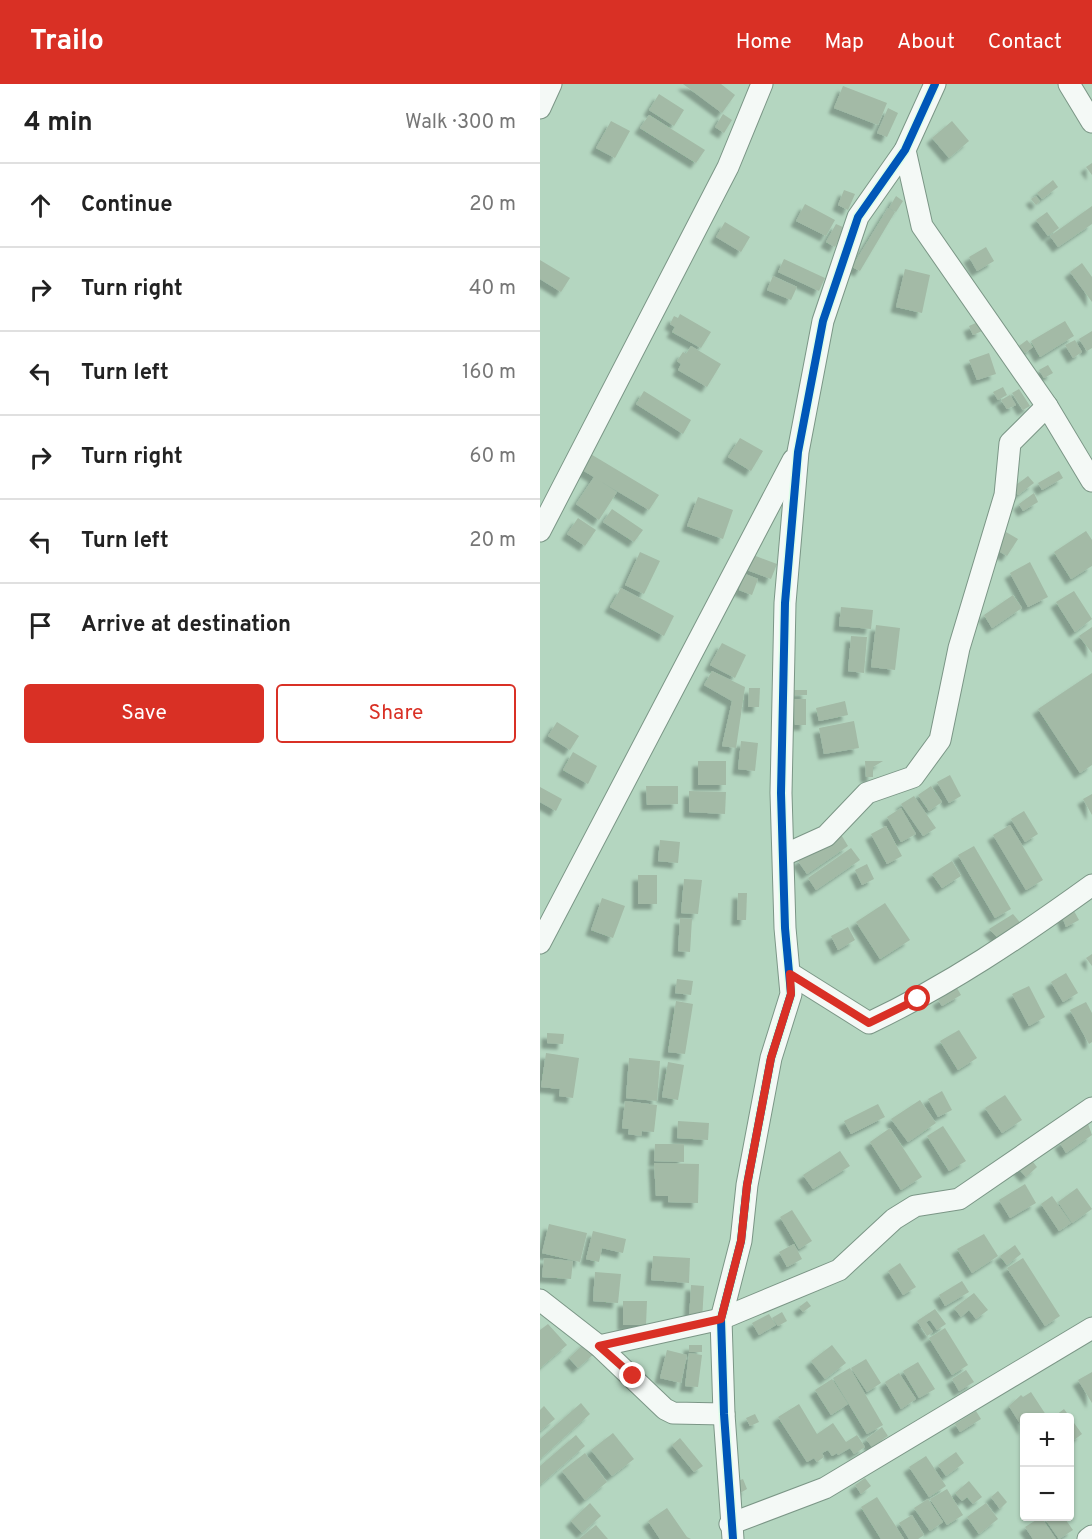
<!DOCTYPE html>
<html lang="en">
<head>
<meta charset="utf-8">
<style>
  body { margin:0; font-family:Overpass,sans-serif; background:#f2f2f2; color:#222 }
  .controls { position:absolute; right:18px; bottom:18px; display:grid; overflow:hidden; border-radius:6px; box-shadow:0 2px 4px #0004 }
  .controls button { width:54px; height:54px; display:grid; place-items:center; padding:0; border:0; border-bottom:2px solid #e0e0e0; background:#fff; color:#222; font:30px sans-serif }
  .stop { position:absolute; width:18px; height:18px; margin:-14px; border:4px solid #d93025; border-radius:50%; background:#fff }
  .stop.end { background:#d93025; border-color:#fff; box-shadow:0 2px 6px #0008 }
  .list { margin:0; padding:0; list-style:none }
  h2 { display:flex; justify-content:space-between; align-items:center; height:78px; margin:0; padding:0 24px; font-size:26px }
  h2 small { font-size:20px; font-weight:400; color:#767676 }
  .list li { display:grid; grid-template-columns:39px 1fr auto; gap:18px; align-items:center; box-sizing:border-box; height:84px; padding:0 24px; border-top:2px solid #e0e0e0 }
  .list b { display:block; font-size:22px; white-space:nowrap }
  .list em { font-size:20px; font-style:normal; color:#767676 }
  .actions { display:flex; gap:12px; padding:18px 24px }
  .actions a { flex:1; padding:14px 0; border:2px solid #d93025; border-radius:6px; text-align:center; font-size:21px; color:#d93025 }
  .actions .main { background:#d93025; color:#fff }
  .icon { flex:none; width:33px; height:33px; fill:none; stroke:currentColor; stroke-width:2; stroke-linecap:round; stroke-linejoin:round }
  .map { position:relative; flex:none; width:552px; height:1455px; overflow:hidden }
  header { display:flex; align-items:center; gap:36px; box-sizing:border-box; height:84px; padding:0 30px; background:#d93025; color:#fff }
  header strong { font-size:28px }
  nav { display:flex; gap:33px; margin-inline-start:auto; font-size:21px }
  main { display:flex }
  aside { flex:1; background:#fff }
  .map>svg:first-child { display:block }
  .building { fill:#a3baa6; filter:url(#shadow) }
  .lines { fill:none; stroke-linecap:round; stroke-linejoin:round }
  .minor-casing { stroke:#7b9686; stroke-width:23 }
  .minor { stroke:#f4f9f6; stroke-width:21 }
  .cycleway-casing { stroke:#defee9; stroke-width:11 }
  .cycleway { stroke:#0057b8; stroke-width:8 }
  .route { stroke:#d93025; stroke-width:8 }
</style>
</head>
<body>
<header>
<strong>Trailo</strong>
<nav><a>Home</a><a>Map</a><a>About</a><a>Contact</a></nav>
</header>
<main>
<aside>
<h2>4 min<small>Walk · 300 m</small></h2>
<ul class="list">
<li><svg class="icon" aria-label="ahead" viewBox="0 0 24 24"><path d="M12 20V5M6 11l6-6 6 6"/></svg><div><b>Continue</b></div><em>20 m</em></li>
<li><svg class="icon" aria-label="right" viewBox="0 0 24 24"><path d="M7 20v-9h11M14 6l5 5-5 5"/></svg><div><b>Turn right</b></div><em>40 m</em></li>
<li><svg class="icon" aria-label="left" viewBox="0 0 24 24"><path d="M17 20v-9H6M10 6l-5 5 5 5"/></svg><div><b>Turn left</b></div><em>160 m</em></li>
<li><svg class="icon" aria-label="right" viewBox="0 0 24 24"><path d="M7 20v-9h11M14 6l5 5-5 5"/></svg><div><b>Turn right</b></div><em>60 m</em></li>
<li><svg class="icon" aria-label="left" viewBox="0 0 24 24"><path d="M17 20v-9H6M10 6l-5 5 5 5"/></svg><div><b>Turn left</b></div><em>20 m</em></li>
<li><svg class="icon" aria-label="arrive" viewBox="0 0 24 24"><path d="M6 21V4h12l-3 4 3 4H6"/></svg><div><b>Arrive at destination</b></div></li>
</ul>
<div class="actions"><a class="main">Save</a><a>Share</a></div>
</aside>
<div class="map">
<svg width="552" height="1455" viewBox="0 0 552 1455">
  <defs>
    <filter id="shadow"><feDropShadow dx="-5.5" dy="5.5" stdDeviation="1.5" flood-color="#0004"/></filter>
  </defs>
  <rect width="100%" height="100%" fill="#b4d6c0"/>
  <g class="building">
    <polygon points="143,0 181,0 195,11 182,29"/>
    <polygon points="303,2 347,19 338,41 294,24"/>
    <polygon points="119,10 144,26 134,42 109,26"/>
    <polygon points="348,24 358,29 347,53 337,49"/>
    <polygon points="183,30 192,36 184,49 175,43"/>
    <polygon points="109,31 165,66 156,79 100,44"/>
    <polygon points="71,37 90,47 75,74 56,64"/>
    <polygon points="412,37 429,57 409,74 392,54"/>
    <polygon points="552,79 552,91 546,83"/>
    <polygon points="513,96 518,103 502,115 497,109"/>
    <polygon points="304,106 315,110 308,126 298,121"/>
    <polygon points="356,112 363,117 356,128 349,124"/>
    <polygon points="496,112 500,117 496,121 491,115"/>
    <polygon points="265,120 295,136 286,152 256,137"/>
    <polygon points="552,122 552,140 518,163 510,152"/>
    <polygon points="348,124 355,128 320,187 312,183"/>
    <polygon points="507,128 519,144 508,152 496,136"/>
    <polygon points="185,138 210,153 201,168 176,153"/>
    <polygon points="296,140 305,144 295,163 286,158"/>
    <polygon points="446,163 454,177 437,187 429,173"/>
    <polygon points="244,175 285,194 279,207 238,188"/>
    <polygon points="0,176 30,194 21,208 0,195"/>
    <polygon points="542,179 552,193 552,218 530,188"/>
    <polygon points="365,185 390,191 382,229 356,223"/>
    <polygon points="233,192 257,203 251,216 227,206"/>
    <polygon points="140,230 171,248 161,264 132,248 135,243 130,240 134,232 138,234"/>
    <polygon points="525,237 534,252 500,273 491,257"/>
    <polygon points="438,238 442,247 433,251 429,242"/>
    <polygon points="552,247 552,264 547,267 539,255"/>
    <polygon points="487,256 493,263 485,269 479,262"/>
    <polygon points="535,256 542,268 533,274 525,261"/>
    <polygon points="151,262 181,280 167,303 138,286 141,280 137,277 143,268 146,270"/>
    <polygon points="449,269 456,290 437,296 429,276"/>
    <polygon points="508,281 513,289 504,294 499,286"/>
    <polygon points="463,303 467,311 458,316 453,308"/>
    <polygon points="479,305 490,322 483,326 472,309"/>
    <polygon points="104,307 151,336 143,350 96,320"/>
    <polygon points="470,311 476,321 467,325 461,316"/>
    <polygon points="200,354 223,367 211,387 188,373"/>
    <polygon points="49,369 119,411 109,426 60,397 77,408 59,436 36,420 54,393 39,384"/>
    <polygon points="519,387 523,394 502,406 498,399"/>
    <polygon points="488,392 494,399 478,411 472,404"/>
    <polygon points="494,409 498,418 483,427 479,420"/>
    <polygon points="158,413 193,426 183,455 147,442"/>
    <polygon points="72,425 103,446 94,458 63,438"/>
    <polygon points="38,434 56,446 45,462 27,450"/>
    <polygon points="546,447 552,456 552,482 531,495 514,468"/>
    <polygon points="466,448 478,455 467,472 455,465"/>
    <polygon points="100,468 120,477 104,510 85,501"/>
    <polygon points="213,471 237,480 231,495 207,486"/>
    <polygon points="490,478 508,513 488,523 470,489"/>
    <polygon points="205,490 218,495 212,511 199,506"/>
    <polygon points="81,504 134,532 124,552 70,523"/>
    <polygon points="534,507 552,535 535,548 516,518"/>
    <polygon points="473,511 482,524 452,544 444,531"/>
    <polygon points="301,523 333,526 331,545 299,542"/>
    <polygon points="336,541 360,544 355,586 331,583"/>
    <polygon points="552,543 552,569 539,552"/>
    <polygon points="311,552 327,553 324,589 308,587"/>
    <polygon points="182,559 206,571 195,594 170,581"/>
    <polygon points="172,587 205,603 196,664 182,662 192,617 164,601"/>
    <polygon points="552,589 552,681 540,689 498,625"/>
    <polygon points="209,604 220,604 219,623 208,623"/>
    <rect x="251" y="606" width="16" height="5"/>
    <polygon points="254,615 266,615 266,641 255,641"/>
    <polygon points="305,617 308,631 279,637 276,624"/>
    <polygon points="314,637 319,664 284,670 279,644"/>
    <polygon points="17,638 39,652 30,666 8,652"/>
    <polygon points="201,657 218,659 215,687 198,685"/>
    <polygon points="33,668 57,682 48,700 23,686"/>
    <rect x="158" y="677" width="28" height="24"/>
    <polygon points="325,677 343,677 333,683 333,693 326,693"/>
    <polygon points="410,691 421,712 409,719 397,698"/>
    <polygon points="106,702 138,702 138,720 107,721"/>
    <polygon points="391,702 402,718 389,727 378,711"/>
    <polygon points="0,703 22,715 16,727 0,718"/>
    <polygon points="149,707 186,708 185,730 149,728"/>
    <polygon points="552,710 552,731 543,715"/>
    <polygon points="374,712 396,744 383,752 361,720"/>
    <polygon points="361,724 376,750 361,758 347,733"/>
    <polygon points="484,727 498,750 485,758 471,735"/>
    <polygon points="470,741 503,796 486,806 453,751"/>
    <polygon points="346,742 362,772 347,780 331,750"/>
    <polygon points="300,749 308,762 267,790 258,777"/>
    <polygon points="120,756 140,758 138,779 118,777"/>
    <polygon points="434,762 471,825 455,834 418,771"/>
    <polygon points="311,764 320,776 276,806 268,794"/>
    <polygon points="412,777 421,792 402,804 392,790"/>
    <polygon points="327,780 334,795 322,801 315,786"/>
    <rect x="98" y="791" width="19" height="29"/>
    <polygon points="144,795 162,796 158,830 141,829"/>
    <polygon points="198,809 207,809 206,836 197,836"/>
    <polygon points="62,814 85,822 73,854 51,846"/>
    <polygon points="345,819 370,856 340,875 316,838"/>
    <polygon points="534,827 539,836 526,843 522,832"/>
    <polygon points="473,830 483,842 462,858 449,845"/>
    <polygon points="140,834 152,835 150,868 138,867"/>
    <polygon points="308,843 315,856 298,866 291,852"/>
    <polygon points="552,870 552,882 546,874"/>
    <polygon points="526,889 538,909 523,918 511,898"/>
    <polygon points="137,895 153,897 151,911 135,909"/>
    <polygon points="489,902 505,933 489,942 472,910"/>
    <polygon points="417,904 421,911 402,922 398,916"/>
    <polygon points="136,917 153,920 145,970 128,968"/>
    <polygon points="546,918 552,929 552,958 549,960 530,926"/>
    <polygon points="419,946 437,974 418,986 400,957"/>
    <polygon points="7,949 24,950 23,960 7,959"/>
    <polygon points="6,969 39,974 33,1014 19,1012 20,1005 1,1003"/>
    <polygon points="89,974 120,977 117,1017 86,1014"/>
    <polygon points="128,978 144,981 138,1016 122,1013"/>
    <polygon points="402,1007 412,1026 398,1033 388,1015"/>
    <polygon points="465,1011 482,1036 462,1049 445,1024"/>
    <polygon points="380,1016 396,1039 368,1058 351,1035"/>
    <polygon points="85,1017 117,1021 114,1048 102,1047 101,1052 88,1050 89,1045 82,1044"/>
    <polygon points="338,1020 345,1033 311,1050 304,1037"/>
    <polygon points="138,1037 169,1039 168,1056 137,1054"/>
    <polygon points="548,1040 552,1051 526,1069 520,1059"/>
    <polygon points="403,1042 426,1077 409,1087 387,1052"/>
    <polygon points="350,1044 382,1093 361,1106 330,1058"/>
    <polygon points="115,1060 144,1060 144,1078 114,1077"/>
    <polygon points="300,1067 310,1082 273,1105 263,1091"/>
    <polygon points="489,1073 497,1083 486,1093 477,1083"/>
    <polygon points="114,1079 159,1080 158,1119 128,1118 128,1112 116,1112"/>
    <polygon points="485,1100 496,1119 470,1134 459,1116"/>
    <polygon points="537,1104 552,1125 532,1139 518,1118"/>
    <polygon points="512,1112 531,1139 519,1147 501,1120"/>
    <polygon points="252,1126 272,1157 259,1165 240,1133"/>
    <polygon points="9,1140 47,1149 40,1178 2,1169"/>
    <polygon points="53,1147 86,1155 83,1169 62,1164 59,1178 46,1175"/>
    <polygon points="444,1150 458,1172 432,1189 417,1165"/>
    <polygon points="254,1160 262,1175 247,1183 239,1168"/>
    <polygon points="475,1161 481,1170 467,1181 460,1172"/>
    <polygon points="113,1172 150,1174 149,1199 111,1196"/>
    <polygon points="4,1174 33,1177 31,1195 2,1193"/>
    <polygon points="483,1174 520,1232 505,1242 467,1184"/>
    <polygon points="360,1179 376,1203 363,1211 348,1187"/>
    <polygon points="55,1188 81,1190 78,1219 53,1217"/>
    <polygon points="422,1197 429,1208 405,1222 399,1211"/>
    <polygon points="151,1201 164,1202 162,1237 149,1236"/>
    <polygon points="434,1209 448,1226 436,1235 429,1226 421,1233 414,1224"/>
    <polygon points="83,1217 107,1217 106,1241 83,1241"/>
    <polygon points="267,1217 271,1222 263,1228 259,1223"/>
    <polygon points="395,1225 406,1240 397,1246 390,1236 386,1238 393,1248 387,1252 377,1237"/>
    <polygon points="242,1228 247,1237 238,1242 232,1234"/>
    <polygon points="229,1230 236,1241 219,1251 212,1239"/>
    <polygon points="8,1240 27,1261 0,1284 0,1246"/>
    <polygon points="405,1244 428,1281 412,1291 389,1254"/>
    <polygon points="48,1256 55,1269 38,1284 29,1274"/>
    <rect x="149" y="1261" width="13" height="7"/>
    <polygon points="292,1261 306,1279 285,1295 271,1277"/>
    <polygon points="127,1266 147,1271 141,1299 120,1294"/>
    <polygon points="149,1269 162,1271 158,1303 145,1302"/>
    <polygon points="326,1275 341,1299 327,1308 311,1284"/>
    <polygon points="378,1278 395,1305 379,1314 363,1287"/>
    <polygon points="310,1284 343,1341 327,1350 293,1294"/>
    <polygon points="426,1286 434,1298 419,1307 412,1295"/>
    <polygon points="552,1288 552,1319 538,1296"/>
    <polygon points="359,1289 376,1315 361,1325 345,1298"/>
    <polygon points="292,1295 308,1320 291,1331 275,1306"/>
    <polygon points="491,1308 508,1334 484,1334 484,1346 469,1322 481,1311 483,1313"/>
    <polygon points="41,1319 50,1330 0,1375 0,1355"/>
    <polygon points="259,1320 277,1350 293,1339 306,1358 317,1351 325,1363 314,1370 310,1364 298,1371 297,1369 292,1372 288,1366 282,1369 284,1373 277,1378 274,1374 267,1378 238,1333"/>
    <polygon points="4,1322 15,1335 0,1347 0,1326"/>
    <polygon points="524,1325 542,1350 530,1359 530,1334 512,1334"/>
    <polygon points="436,1327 441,1335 420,1348 415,1340"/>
    <polygon points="215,1330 219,1338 210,1342 206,1334"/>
    <polygon points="342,1343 348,1352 332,1363 326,1355"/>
    <polygon points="73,1349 94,1375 72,1392 51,1366"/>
    <polygon points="36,1351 45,1362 0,1401 0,1382"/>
    <polygon points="140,1354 163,1382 154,1388 132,1361"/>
    <polygon points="416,1368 424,1379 406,1392 398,1381"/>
    <polygon points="45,1369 67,1398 45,1416 22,1387"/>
    <polygon points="386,1372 406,1402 389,1413 369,1383"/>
    <polygon points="325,1394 331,1402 321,1410 315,1401"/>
    <polygon points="203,1395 207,1405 200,1409 195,1398"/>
    <polygon points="429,1397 442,1413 433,1420 427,1413 422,1417 415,1409"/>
    <polygon points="407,1405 423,1431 407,1441 390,1415"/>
    <polygon points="458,1407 467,1418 460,1425 451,1413"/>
    <polygon points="337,1413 364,1455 341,1455 321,1423"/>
    <polygon points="388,1415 403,1438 390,1447 374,1424"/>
    <polygon points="50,1419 61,1432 42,1449 31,1437"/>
    <polygon points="446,1419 458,1435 439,1450 427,1433"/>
    <polygon points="127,1424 147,1453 151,1455 120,1455 108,1437"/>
    <polygon points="372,1431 384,1451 378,1455 369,1455 359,1439"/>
    <polygon points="503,1432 523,1432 533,1446 519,1455"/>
    <polygon points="501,1433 516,1455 493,1455 485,1443"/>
    <polygon points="56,1441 68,1455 39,1455"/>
  </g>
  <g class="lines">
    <g class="minor-casing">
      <g id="minor">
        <polyline points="529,0 552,38"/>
        <polyline points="0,24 11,0"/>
        <polyline points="365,66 382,142 507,322 552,397"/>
        <polyline points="0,447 188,83 222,0"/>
        <polyline points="244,771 286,752 327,709 373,693 400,656 419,564 465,411 470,359 507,322"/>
        <polyline points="0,859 253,376"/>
        <path d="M251 890 329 939C409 901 480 853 552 801"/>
        <polyline points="0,1216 59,1262 125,1325 133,1329 184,1330"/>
        <polyline points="59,1262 181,1235 299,1186 354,1135 375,1122 419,1115 552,1024"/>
        <polyline points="190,1440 285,1404 552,1244"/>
        <polyline points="193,1455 184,1330 181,1235 201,1157 207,1101 231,974 251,910 245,844 241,709 245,519 258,368 283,237 318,133 365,66 395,0"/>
        <polyline points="548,1455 552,1452"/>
      </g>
    </g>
    <use href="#minor" class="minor"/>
    <g class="cycleway-casing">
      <polyline id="cycleway" points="193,1455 184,1330 181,1235 201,1157 207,1101 231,974 251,910 245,844 241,709 245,519 258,368 283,237 318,133 365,66 395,0"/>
    </g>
    <use href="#cycleway" class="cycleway"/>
  </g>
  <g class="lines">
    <polyline class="route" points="93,1292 59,1262 181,1235 201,1157 207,1101 231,974 251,910 250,890 329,939 378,915"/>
  </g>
</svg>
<div class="controls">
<button>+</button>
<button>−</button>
</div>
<div class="stop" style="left:378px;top:915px"></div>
<div class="stop end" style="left:93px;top:1292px"></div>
</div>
</main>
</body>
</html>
